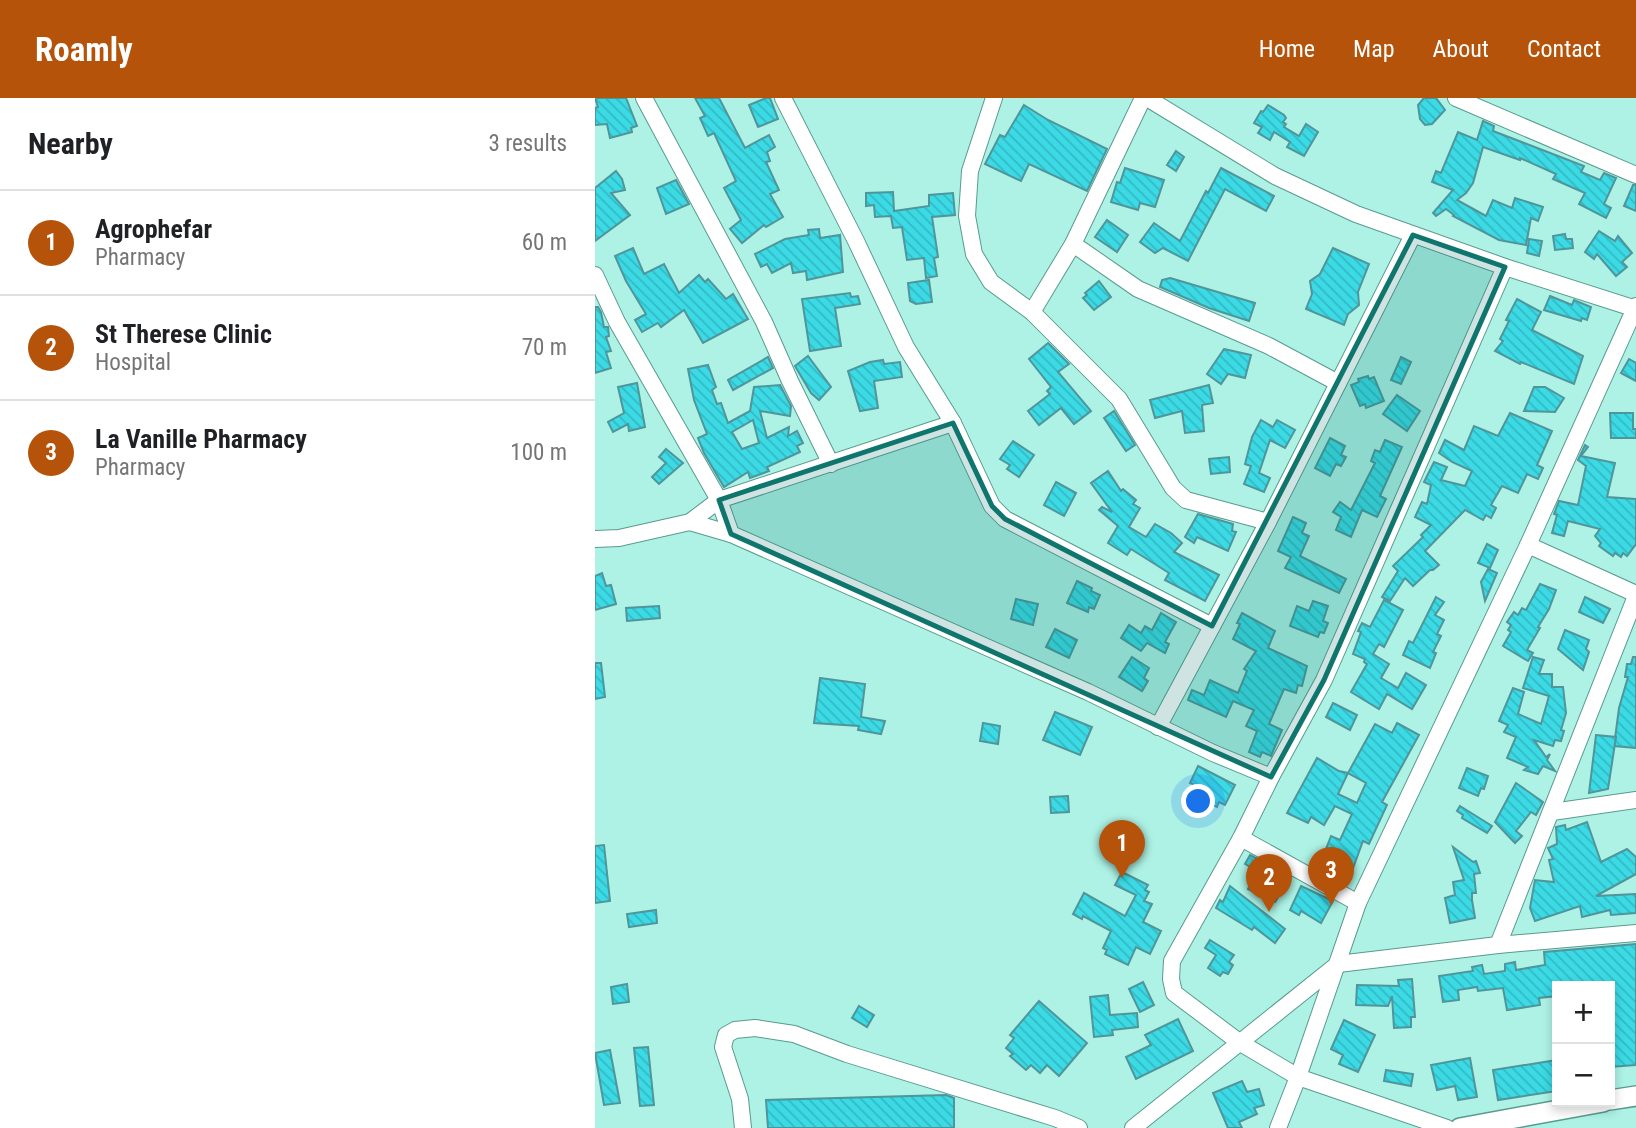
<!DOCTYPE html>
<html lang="en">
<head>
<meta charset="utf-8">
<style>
  body { margin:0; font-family:"Roboto Condensed",sans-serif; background:#f2f2f2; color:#202124 }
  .controls { position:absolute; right:21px; bottom:21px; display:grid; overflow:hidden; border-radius:0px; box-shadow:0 4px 10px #0003 }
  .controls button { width:63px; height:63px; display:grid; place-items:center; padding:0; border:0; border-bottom:2px solid #e0e0e0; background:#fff; color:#202124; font:35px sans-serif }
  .you { position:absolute; left:604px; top:704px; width:24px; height:24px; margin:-18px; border:5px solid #fff; border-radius:50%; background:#1a73e8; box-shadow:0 0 0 10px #1a73e833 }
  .badge { display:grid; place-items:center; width:46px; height:46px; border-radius:50%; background:#b45309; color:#fff; font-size:23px; font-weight:700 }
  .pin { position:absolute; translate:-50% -58px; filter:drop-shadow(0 2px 4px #0008) }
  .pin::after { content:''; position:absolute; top:37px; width:24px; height:21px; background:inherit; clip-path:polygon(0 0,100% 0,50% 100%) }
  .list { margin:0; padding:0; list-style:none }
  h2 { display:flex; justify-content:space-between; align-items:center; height:91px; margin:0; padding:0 28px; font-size:30px }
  h2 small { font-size:23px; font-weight:400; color:#757577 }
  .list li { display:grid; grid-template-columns:46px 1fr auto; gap:21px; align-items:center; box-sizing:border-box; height:105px; padding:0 28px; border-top:2px solid #e0e0e0 }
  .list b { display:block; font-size:26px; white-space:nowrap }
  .list p { margin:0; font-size:23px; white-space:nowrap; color:#757577 }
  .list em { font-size:23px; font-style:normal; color:#757577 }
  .map { position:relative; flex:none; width:1041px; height:1030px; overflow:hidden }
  header { display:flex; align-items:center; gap:42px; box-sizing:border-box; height:98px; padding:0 35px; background:#b45309; color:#fff }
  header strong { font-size:33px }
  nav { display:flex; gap:38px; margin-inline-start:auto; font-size:24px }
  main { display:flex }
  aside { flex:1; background:#fff }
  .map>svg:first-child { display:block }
  .building { fill:url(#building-back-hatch); stroke:#4f959a; stroke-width:2; fill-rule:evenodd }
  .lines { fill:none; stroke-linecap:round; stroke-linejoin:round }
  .minor-casing { stroke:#589b8f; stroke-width:18 }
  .major-casing { stroke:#589b8f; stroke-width:22 }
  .minor { stroke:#fff; stroke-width:16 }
  .major { stroke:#fff; stroke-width:19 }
  .marked { fill:#0f766e; fill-opacity:0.2; stroke:#0f766e; stroke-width:5; stroke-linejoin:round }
</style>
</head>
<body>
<header>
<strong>Roamly</strong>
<nav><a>Home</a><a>Map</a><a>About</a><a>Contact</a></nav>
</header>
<main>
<aside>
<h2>Nearby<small>3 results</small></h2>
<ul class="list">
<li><span class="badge">1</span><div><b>Agrophefar</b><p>Pharmacy</p></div><em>60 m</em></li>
<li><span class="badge">2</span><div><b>St Therese Clinic</b><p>Hospital</p></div><em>70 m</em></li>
<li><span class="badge">3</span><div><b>La Vanille Pharmacy</b><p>Pharmacy</p></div><em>100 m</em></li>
</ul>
</aside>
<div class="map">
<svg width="1041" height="1030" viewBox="0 0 1041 1030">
  <defs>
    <pattern id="building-back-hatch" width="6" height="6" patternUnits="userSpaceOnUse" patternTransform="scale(1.75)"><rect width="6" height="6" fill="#3bdae5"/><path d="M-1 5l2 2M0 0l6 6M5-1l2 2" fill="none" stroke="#32bac4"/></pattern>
  </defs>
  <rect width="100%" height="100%" fill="#adf2e5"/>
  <g class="building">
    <polygon points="0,0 31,0 42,28 36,30 37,34 15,40 12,26 0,27 0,10 3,9"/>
    <polygon points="100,0 124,0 150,50 174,37 180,49 172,54 175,63 171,64 184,92 175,96 188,119 171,129 169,127 147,145 135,131 146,122 129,90 141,83 119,35 113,38 105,20 110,18"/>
    <polygon points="171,0 175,0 183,21 163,29 154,7"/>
    <polygon points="829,0 841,0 850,12 837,26 830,27 825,21 823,7"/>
    <polygon points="429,7 453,22 512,51 492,93 434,66 426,83 390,66 405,37 410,39"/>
    <polygon points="673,7 689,17 691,20 688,24 691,26 689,29 704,38 711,26 723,34 709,58 692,49 695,44 679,34 675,42 663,35 667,29 659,25 666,13 668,14"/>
    <polygon points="888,23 899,28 898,33 989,68 986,74 1005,82 1009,75 1021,80 1009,106 1016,110 1011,120 984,106 990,95 958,81 961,76 925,60 925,62 888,49 878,85 871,95 862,102 891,118 898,102 917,110 920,100 948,109 943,123 936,120 931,147 904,142 858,118 859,117 851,111 841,118 838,115 858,92 837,84 841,73 846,75 863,34 882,42"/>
    <polygon points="581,53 589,59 581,73 572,67"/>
    <polygon points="530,70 569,82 560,109 545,105 543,112 516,104 522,84 525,85"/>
    <polygon points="626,70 679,98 671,113 630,91 593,163 568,150 560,155 545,144 559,125 585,143 611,93 613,95"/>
    <polygon points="21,73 27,81 30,92 16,95 35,117 0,143 0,90"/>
    <polygon points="81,82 94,106 71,116 62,90"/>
    <polygon points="1038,87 1041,87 1041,113 1029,108"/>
    <polygon points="298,94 299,113 334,108 334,97 358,95 360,117 337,119 343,159 339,160 342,178 331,180 329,160 312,162 307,129 298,130 296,118 280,119 279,107 271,108 271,95"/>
    <polygon points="512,122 533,137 522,154 500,139"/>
    <polygon points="224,131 225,140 245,137 248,174 212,182 211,173 198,175 196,165 177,175 172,166 166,169 160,156 190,141 214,137 213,132"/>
    <polygon points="1004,133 1020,143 1023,138 1037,155 1027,164 1032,169 1021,178 1002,156 999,161 990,154"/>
    <polygon points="970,136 971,141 977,141 978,150 960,152 958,138"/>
    <polygon points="934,141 947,143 944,158 932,155"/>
    <polygon points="38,150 49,176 69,166 84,195 104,177 110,184 113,181 131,201 138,196 153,221 108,245 89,212 66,229 63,225 47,234 40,222 51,216 31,183 20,158"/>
    <polygon points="738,150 774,166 763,194 764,207 753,216 749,227 711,211 717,196 715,183 725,176"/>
    <polygon points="575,180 660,205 654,223 614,210 565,189 567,182"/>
    <polygon points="334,182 337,204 321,206 315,203 313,185"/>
    <polygon points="504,183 516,199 499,212 488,200 492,197 490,195"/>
    <polygon points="255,195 256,199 263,198 265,206 240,210 246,248 215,253 207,201"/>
    <polygon points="955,198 977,207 979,202 996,209 992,222 987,220 986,223 949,212"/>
    <polygon points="922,201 946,214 937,232 988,258 979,286 926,264 925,266 900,253 908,243 905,241 914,223 911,222"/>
    <polygon points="0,209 3,209 6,214 9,229 13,229 14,238 11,239 16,253 11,254 16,270 0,275"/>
    <polygon points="453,245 474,266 463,274 496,313 479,326 466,310 444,327 433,313 455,296 452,293 456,289 434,261"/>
    <polygon points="629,251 656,257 650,280 633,276 626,286 612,276"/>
    <polygon points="213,258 236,289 224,302 216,295 200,268"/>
    <polygon points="173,259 178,270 138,292 133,282"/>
    <polygon points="806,259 816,264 806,286 796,282"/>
    <polygon points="1034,261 1041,265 1041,283 1026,275"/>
    <polygon points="288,262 289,266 305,264 307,279 279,283 283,310 265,313 253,273 275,264"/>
    <path d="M113 267 121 289 117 292 122 306 126 305 133 325 155 313 159 289 185 287 196 308 195 318 165 313 172 340 194 329 193 338 202 333 208 345 202 348 205 354 172 369 174 373 155 380 153 374 129 389 109 355 103 340 112 336 99 302 93 271ZM158 322 164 345 147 351 137 334Z"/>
    <polygon points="773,278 774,281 779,279 789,303 771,310 770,306 765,308 756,287 764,284 763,281"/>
    <polygon points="42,285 50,329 34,333 33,326 18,334 13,324 29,315 23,289"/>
    <polygon points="614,287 618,305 607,307 609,333 590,335 587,313 560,320 555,302"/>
    <polygon points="939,289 950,289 969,300 960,314 929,313"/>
    <polygon points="802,297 825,313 812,333 788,316"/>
    <polygon points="519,313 540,347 531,353 509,320"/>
    <polygon points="915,315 957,333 942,367 948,370 943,381 932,376 923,395 907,388 896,407 901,410 896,420 891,417 888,422 870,412 830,453 844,467 838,472 835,472 818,488 810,480 795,503 787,499 803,473 798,468 828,439 826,437 836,427 820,419 827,404 832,406 836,387 829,384 839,364 852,369 846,382 870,388 877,373 857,364 844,355 850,342 869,352 879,328 903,338"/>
    <polygon points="1015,315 1038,315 1038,331 1041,331 1041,340 1016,340"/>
    <polygon points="666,322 678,329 682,322 700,332 690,350 675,342 664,375 675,380 669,394 649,386 656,368 650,366 657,339"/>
    <polygon points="735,340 750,348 746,357 751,359 746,368 741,366 735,378 720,370"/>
    <polygon points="790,342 807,349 785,398 791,401 782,419 767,412 756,439 741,432 746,419 738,414 745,404 756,412 780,365 776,363 780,352 785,354"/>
    <polygon points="418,343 439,357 424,379 412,371 415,367 405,361"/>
    <polygon points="990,347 993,349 986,358 1020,365 1012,399 1041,401 1041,446 1032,458 1028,455 1026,459 1020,455 1018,458 1004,448 1006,445 1000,438 1005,431 973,423 969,438 957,435 962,417 959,416 964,403 983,407 991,368 983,362"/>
    <polygon points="71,351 88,365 64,386 57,379 71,365 64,359"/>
    <polygon points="634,359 635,374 616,376 614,361"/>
    <polygon points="513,373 526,393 528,391 541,402 538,406 545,410 534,429 551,439 560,426 576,435 587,445 579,454 624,477 610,503 570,482 574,475 536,451 532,457 513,445 523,428 504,412 507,409 517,414 496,385"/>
    <polygon points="461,384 481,395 469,418 449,407"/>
    <polygon points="603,416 638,426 637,433 641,434 633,453 602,439 599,445 590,439"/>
    <polygon points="698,419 711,425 707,435 714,438 705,458 751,481 744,495 690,470 696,459 683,453"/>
    <polygon points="892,446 903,452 895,470 883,465"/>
    <polygon points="893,471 902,475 890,503 886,484"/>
    <polygon points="7,475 11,488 16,487 21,506 0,512 0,478"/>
    <polygon points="482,483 497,490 496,493 505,497 499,511 494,509 493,514 472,505"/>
    <polygon points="945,486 961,492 954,511 943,529 945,530 932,552 938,555 933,563 908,548 916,534 913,532 916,527 912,524 919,514 923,517 927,510 931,512"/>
    <polygon points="841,499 849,504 840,517 849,522 842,536 846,538 838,554 841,555 835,570 808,557 814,543 818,545"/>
    <polygon points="990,499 1015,511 1008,525 984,514"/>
    <polygon points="421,501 443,506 438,527 416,521"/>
    <polygon points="789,502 808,512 789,549 784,546 778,556 794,566 786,580 803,590 811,575 831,587 817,611 792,596 784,611 756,594 772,566 769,564 770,561 758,556 766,534 763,533 767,525 775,529"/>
    <polygon points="718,503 733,508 728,523 733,525 729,535 725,534 723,539 695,528 702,508 714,513"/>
    <polygon points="64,508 65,520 32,523 31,510"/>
    <polygon points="566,515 581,524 570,544 574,546 570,555 552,545 546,553 526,540 534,527 546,535 550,528 557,532"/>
    <polygon points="647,515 680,533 673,550 712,568 707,588 703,587 701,595 689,591 674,626 687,632 676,658 667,654 665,659 654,654 662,633 651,628 659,612 638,603 631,619 593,602 597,592 609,597 615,582 643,595 652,573 649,571 661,553 638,541 645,526 642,525"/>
    <polygon points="460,531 482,542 474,560 451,549"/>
    <polygon points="970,532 994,542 991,551 994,554 988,572 963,551"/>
    <polygon points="537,559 554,570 549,580 553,583 547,593 524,579"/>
    <polygon points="938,559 949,562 944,576 957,576 957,589 968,589 971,615 966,632 969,633 966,643 960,642 958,648 939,642 951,659 955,656 952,662 960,673 948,668 943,676 929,672 933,669 912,660 921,639 909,634 913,627 904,623 918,590 929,594 923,616 946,626 954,598 928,590"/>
    <polygon points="1038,559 1041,559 1041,650 1019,648 1024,610 1033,579 1030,579 1032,566 1036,566"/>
    <polygon points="0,565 6,565 10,599 0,601"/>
    <polygon points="225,580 270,586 266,619 290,623 286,636 263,632 264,628 219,625"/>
    <polygon points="738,605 762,617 755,632 731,619"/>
    <polygon points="460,614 497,629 485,657 448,642"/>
    <polygon points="388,625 405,628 403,646 385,643"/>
    <polygon points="802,625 824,637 787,704 792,707 774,746 768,743 757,773 749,770 745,779 724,769 736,738 745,742 757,716 740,708 729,727 716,719 713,725 692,715 722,660 744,673 753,675 743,696 762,705 771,685 753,675 780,626 797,635"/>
    <polygon points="1001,637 1021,639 1013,691 994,695"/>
    <polygon points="603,668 640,687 630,707 624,704 622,709 603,700 608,690 595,685"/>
    <polygon points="872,670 893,678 889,691 886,690 883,698 864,690"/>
    <polygon points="921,685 948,704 941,717 936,714 921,733 927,738 920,745 900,724"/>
    <polygon points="473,698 474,714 456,715 455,699"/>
    <polygon points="865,708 897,728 892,735 867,720 868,717 862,713"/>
    <polygon points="992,724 1006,764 1032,751 1041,759 1041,776 1001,798 1041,796 1041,815 1016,817 1015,812 987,819 985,808 940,823 935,810 940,782 959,784 954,762 958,761 953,750 962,746 961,729 970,727 971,732"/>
    <polygon points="9,747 15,803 0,805 0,748"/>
    <polygon points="858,749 878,764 881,763 885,775 879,776 881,795 877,795 877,802 880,820 855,825 850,800 860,797 858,784 869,782"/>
    <polygon points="655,757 695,779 680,804 653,791 662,773 650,766"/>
    <polygon points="527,774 553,787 550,792 554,794 549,803 557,806 548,824 566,833 555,856 541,849 533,867 510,856 512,852 508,850 516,833 488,818 487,821 478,816 489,795 530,818 541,797 520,787"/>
    <polygon points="635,788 690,831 680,845 659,829 657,832 621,810 625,802 628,804"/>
    <polygon points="706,788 738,803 726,825 706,813 704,817 695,812"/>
    <polygon points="61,812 62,825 34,829 32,816"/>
    <polygon points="615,842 639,857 634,864 638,867 633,876 628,874 625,878 613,870 621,857 610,850"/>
    <polygon points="1041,846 1041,967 1015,969 1015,888 962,888 962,898 944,900 945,907 912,912 908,890 883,893 882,889 863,892 864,902 848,904 844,878 878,873 877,869 887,867 889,876 910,873 910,866 920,864 921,872 950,867 949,854"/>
    <polygon points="817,881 820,919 816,919 816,929 799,930 797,898 793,908 761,907 762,887 804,888 803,882"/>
    <polygon points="548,884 559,907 545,914 534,891"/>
    <polygon points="32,886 34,904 18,906 16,889"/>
    <polygon points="513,897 515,917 542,915 543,929 517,932 518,937 499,939 495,899"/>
    <polygon points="444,903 492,945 464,978 452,967 445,975 436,967 431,972 415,958 418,956 411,950 419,940 415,937"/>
    <polygon points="264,908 279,917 272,929 257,920"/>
    <polygon points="583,921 598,953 541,981 531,959 556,947 550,937"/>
    <polygon points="749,922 780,937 763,974 744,966 748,957 736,951"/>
    <polygon points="53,949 59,1007 45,1008 39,950"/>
    <polygon points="15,952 25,1005 9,1007 0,955"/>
    <polygon points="875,960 882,999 863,1002 860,988 842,992 836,967"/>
    <polygon points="962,962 962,993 903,1002 898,972"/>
    <polygon points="791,972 818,976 816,988 789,983"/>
    <polygon points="647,983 652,994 664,991 669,1007 659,1010 662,1016 644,1024 647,1030 633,1030 618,995"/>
    <polygon points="351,997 359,1000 359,1030 173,1030 171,1002"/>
  </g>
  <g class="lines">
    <g class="minor-casing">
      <g id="minor">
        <polyline points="49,0 169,224 195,283 236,366"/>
        <polyline points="188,0 261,143 311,249 358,325 397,408 410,421 617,528"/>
        <polyline points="399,0 375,73 372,118 379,156 396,184 437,214 524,301 578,390 591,402 673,424"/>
        <polyline points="552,0 680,78 761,116 910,169 1041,211"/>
        <polyline points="861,0 1041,77"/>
        <polyline points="478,146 543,191 674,248 743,285"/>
        <polyline points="0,177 22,224 124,402 136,436"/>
        <polyline points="437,214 478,146 548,0"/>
        <polyline points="95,424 124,402 358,325"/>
        <polyline points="0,441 24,440 95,424 136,436 493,594 618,655 676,679 646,740 577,863 576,881 579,895 644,944 703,979 852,1030"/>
        <polyline points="933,447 1041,496"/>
        <polyline points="563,629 673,424 818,137"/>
        <polyline points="676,679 729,582 910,169"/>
        <polyline points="957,714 1041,702"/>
        <polyline points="646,740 763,805"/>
        <polyline points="903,847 1041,498"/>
        <polyline points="148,1030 145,1001 128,949 131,937 140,932 160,930 199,936 252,956 460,1020 484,1030"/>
        <polyline points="538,1030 743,866 903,847 1041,835"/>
        <polyline points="683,1030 703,979 763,805 933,447 1041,208"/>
      </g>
    </g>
    <g class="major-casing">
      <g id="major">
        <polyline points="1015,1002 1041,998"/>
        <polyline points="865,1030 1008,1004"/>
      </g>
    </g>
    <use href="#minor" class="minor"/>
    <use href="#major" class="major"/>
  </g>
  <path class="marked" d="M818 137 910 169 729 582 676 679 136 436 124 402 358 325 397 408 410 421 617 528Z"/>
</svg>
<div class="controls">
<button>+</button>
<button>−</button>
</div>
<div class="you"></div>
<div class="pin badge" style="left:527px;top:780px">1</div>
<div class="pin badge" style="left:674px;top:814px">2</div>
<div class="pin badge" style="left:736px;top:807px">3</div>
</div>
</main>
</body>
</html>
